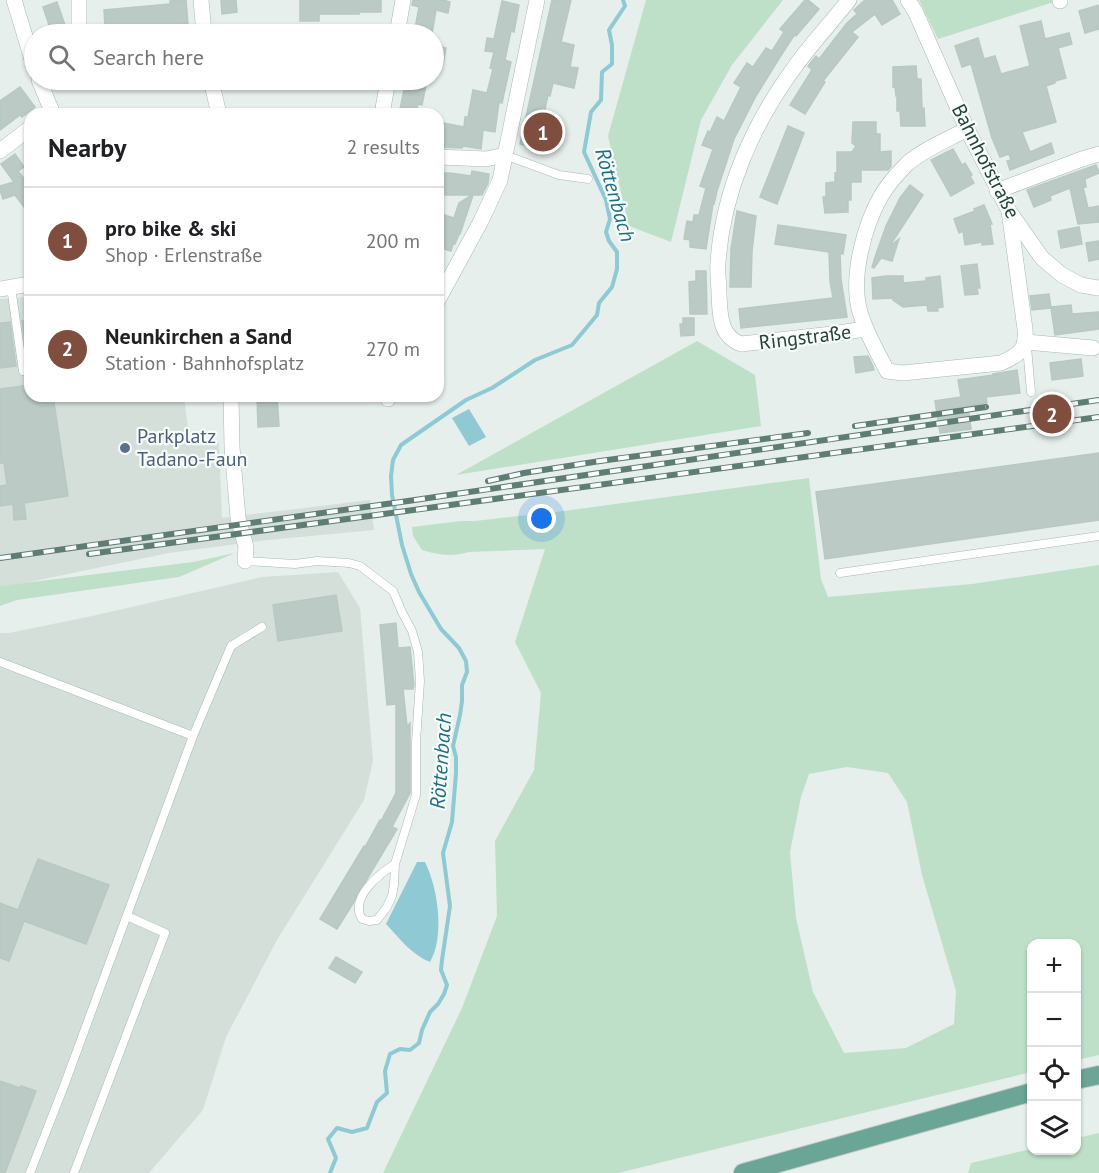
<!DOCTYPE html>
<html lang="en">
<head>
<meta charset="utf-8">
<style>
  body { margin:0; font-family:"PT Sans",sans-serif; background:#f2f2f2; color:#202124 }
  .controls { position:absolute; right:18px; bottom:18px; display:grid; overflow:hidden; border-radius:12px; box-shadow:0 2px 4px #0004 }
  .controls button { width:54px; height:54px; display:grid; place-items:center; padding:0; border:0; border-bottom:2px solid #e0e0e0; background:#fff; color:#202124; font:30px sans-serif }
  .you { position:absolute; left:542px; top:519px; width:21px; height:21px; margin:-15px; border:4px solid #fff; border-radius:50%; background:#1a73e8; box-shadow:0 0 0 9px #1a73e833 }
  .badge { display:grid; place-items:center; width:39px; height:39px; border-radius:50%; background:#7f4e3f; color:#fff; font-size:20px; font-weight:700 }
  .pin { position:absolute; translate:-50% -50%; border:3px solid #fff; box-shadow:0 2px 6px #0006 }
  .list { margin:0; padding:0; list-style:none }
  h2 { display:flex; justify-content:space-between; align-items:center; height:78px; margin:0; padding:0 24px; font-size:26px }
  h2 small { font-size:20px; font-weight:400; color:#757577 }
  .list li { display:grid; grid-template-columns:39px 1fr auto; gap:18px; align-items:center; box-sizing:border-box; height:108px; padding:0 24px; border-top:2px solid #e0e0e0 }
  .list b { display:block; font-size:22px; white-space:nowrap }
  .list p { margin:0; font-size:20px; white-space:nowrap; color:#757577 }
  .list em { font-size:20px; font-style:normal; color:#757577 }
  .icon { flex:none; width:33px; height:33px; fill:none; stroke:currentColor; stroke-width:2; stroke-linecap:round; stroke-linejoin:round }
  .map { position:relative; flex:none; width:1099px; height:1173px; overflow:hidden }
  .search { position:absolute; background:#fff; box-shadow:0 2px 4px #0004; left:24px; top:24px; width:420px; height:66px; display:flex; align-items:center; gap:15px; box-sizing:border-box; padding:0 21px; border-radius:33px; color:#757577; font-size:22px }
  .panel { position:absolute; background:#fff; box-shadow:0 2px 4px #0004; left:24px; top:108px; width:420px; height:294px; border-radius:18px }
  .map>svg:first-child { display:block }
  .built { fill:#d4dfda }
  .green { fill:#bfe0c8; fill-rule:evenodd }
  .water { fill:#8ec9d4 }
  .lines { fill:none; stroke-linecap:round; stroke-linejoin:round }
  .stream { stroke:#8ec9d4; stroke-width:4 }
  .building { fill:#bbcac4; stroke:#b8c9c2; stroke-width:1.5 }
  .service-casing { stroke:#a8b8b2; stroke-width:9 }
  .minor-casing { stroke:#a8b8b2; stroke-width:16 }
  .primary-casing { stroke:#c2cac8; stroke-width:20 }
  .service { stroke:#fff; stroke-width:8 }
  .minor { stroke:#fff; stroke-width:15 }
  .primary { stroke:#6aa596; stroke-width:18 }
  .rail-casing { stroke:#5f7d75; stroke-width:6 }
  .rail { stroke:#f7fbf9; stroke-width:4; stroke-dasharray:11; stroke-linecap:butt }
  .service-dot { fill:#5c6f8a; stroke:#f7fbf9; stroke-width:2 }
  .labels { text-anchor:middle; stroke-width:4.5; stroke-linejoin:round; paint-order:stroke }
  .street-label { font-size:20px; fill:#24423a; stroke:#f7fbf9 }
  .service-label { font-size:20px; fill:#4e5e75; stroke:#f7fbf9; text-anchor:start }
  .water-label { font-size:21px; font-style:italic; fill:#1c6f80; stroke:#f7fbf9 }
</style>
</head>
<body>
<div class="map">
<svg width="1099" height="1173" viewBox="0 0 1099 1173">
  <rect width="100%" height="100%" fill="#e6efeb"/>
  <g class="built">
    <polygon points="30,297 30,396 184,396 190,445 219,442 222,518 370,500 374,530 268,540 169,553 15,585 0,586 0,299"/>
    <polygon points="338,572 360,608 373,761 364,800 277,940 226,1037 203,1110 149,1173 0,1173 0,633 9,633 92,616 262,577"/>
  </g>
  <g class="green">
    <polygon points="646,0 783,0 732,65 701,120 671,242 629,226 608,136"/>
    <polygon points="919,0 1053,0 1054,2 938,39"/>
    <polygon points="697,341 755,375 761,426 456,475"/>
    <path d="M809 478 821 579 828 597 972 584 1099 565V1055L1077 1060 1076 944H1032L1031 1072 618 1173H383L462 1008 497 916 495 841 534 770 541 693 515 642 545 549 469 552C452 557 438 555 422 550L413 536 412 527 461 521H475L556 512ZM847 767 888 773 907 802 922 875 956 991 954 1024 906 1048 844 1053 813 992 796 918 790 852 801 797 809 774Z"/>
    <polygon points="235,553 179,577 17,600 0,606 0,586 193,562"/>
    <polygon points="1099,1133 1099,1173 968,1173 971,1163 1031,1149 1032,1150 1076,1150 1077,1138"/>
  </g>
  <g class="water">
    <polygon points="469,409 486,437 469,446 452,418"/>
    <path d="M417 862H425C438 888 445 937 430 962 412 955 399 938 386 924Z"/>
  </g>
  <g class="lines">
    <polyline class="stream" points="330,1173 336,1158 328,1139 337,1128 352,1132 367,1128 377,1102 387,1093 385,1071 390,1054 400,1049 410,1050 419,1043 422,1030 430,1012 438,1004 444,994 447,985 441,970 442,960 450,906 443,853 452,822 456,773 456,757 453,746 460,715 462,701 462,685 467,672 466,661 459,648 441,629 419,592 411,574 402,545 392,495 391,476 393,460 401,445 466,400 492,388 535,360 572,345 597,315 599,303 612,287 617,269 617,252 609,241 606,232 610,219 606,200 584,152 591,112 601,100 602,72 612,64 612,45 609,30 625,6 623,0"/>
  </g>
  <g class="building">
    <polygon points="186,0 188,24 155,26 156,32 137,33 136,26 105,28 104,10 170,4 170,1"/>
    <polygon points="221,0 236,0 237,12 222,14"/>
    <polygon points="300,0 381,0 381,12 359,12 359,14 319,14 319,21 300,21"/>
    <polygon points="413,0 446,0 446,1 450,2 448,13 436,10 432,34 414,34 419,7 412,5"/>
    <polygon points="552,0 571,0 561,42 574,45 570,67 578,68 574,88 553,83 550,96 548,95 542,123 563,128 561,140 546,137 545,143 540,142 538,148 520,144"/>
    <polygon points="805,0 808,0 819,9 796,36 795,34 780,57 756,96 734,139 717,191 714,204 713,204 706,249 690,247 690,240 684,239 687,221 693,222 694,215 699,215 706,188 700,186 713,149 702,145 708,131 710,132 717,117 724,121 741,87 734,83 747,63 753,67 766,48 772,51 784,32 780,29"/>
    <polygon points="865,0 892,0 900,14 882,25 875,14 852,32 858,37 823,81 825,82 805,114 790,105 812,70 808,66 816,56 819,59 847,23 857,14 854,10"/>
    <polygon points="502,1 519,5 514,32 511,31 505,60 511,62 502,103 499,102 495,132 483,130 481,149 463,146 462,148 438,147 438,122 464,127 465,117 468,117 473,90 487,93 493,69 490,68 494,52 485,51 487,38 494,39"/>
    <polygon points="57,2 68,34 52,34 43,7"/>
    <polygon points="1099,5 1099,29 1085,33 1079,11"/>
    <polygon points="1041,21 1045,39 1069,33 1072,44 1058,48 1066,78 1055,81 1055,83 1046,86 1056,122 1022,132 1030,152 1051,143 1054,153 1010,170 1007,161 1011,160 1009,154 1000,157 992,138 971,64 962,67 955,46 978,38 984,59 995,56 1001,74 1030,66 1020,26"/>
    <polygon points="434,35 442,47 446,48 443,64 434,63"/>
    <polygon points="916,66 917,79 921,79 922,109 924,108 925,126 901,126 900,111 897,111 897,96 896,96 895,87 893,87 893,67"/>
    <polygon points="406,80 427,80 422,105 418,104 416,114 399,114"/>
    <polygon points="20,87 35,107 22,117 20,115 0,130 0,101"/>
    <polygon points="853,122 876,122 876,134 880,134 880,152 891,151 891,166 888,170 861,170 861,182 851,182 851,200 848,200 848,212 825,213 823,197 826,197 826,183 835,182 835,173 837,173 837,152 852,152 856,146 852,143"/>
    <polygon points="788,126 804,133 777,204 760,197"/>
    <polygon points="953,149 962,165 965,163 972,175 970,176 974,183 951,196 931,160"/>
    <polygon points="15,154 24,167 18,171 30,186 30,215 15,195 3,199 0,190 0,186 14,182 1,164"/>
    <polygon points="1096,165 1099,173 1085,179 1086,187 1083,187 1088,208 1099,206 1099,222 1078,224 1070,188 1050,196 1051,200 1034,207 1027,190"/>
    <polygon points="472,171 489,174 488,183 482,195 473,195 460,234 459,234 455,244 453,244 451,251 441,248 444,241 438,239 438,213 454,218 459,203 472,195 438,195 438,174 444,175 444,173 450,173 471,176"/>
    <polygon points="910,185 923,195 889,247 899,239 892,261 881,258 874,268 872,267 875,257 886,226 900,198"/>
    <polygon points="984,205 992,224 990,224 993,244 982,245 982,242 965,245 963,231 959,233 954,219 975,211 974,209"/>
    <polygon points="737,211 756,216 752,251 751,287 730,287 731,249"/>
    <polygon points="778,225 846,235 843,254 840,253 841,279 847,317 741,328 739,309 833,298 830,281 829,252 775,244"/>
    <polygon points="1079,227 1082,244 1061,248 1058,231"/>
    <polygon points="1099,241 1099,259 1089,261 1086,243"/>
    <polygon points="977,264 980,288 977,288 978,294 965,295 961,266"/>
    <polygon points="696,271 706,271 707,314 690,314 689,282 696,281"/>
    <polygon points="886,276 903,276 903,283 926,281 926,278 940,276 943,307 937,308 938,311 928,311 927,305 903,307 893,300 893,298 873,299 872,278"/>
    <polygon points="1049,294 1051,307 1071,305 1072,314 1099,312 1099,329 1055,335 1051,308 1032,310 1030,296"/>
    <polygon points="683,318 694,318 694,335 681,336 680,324 683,324"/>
    <polygon points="22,321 30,321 30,365 28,365"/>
    <polygon points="10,322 16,366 0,368 0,323"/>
    <polygon points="868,356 873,366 874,370 856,373 854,357"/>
    <polygon points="1081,359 1083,376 1052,380 1050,363"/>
    <polygon points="1017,370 1020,393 986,397 987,403 968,406 971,429 940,433 935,401 961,397 958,380 994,375 993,374"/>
    <polygon points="30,385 30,396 53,396 68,496 24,503 26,519 14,520 13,504 0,506 0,486 7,485 4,463 0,463 0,389"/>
    <polygon points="257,396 277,396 279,426 258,427"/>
    <polygon points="1099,453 1099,520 825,559 816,492"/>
    <polygon points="336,595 342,631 278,641 273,605"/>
    <polygon points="396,623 398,648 410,647 414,686 413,689 403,689 407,726 410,723 410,793 392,827 397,829 367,879 358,892 354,902 337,929 320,919 364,846 365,847 380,820 381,821 396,793 396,704 387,705 380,625"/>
    <polygon points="38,859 109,885 86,944 24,921 9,961 0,958 0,903 18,910"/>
    <polygon points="336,957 362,972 355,983 329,968"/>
    <polygon points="0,1081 20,1088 21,1086 36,1091 5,1173 0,1173"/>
  </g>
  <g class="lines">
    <g class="service-casing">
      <g id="service">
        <polyline points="505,155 559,175 588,179"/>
        <polyline points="11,287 23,371"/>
        <polyline points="1027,347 1031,392"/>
        <path d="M245 561 295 564 317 561 349 563 360 566 393 591 402 612 412 631 418 652 420 681 416 742V795L395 864 394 885 392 896 387 907 377 920 369 921 362 919C349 898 379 874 395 864"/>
        <polyline points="840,573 1099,536"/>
        <polyline points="0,662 193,736 64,1086 30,1173"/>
        <polyline points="193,736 231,646 262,627"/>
        <polyline points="74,1173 165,933 127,916"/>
      </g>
    </g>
    <g class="minor-casing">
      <g id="minor">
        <polyline points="14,0 34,66"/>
        <polyline points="79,0 79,34"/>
        <polyline points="201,0 204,34"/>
        <path d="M849 0C831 23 811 44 794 68 753 124 723 191 718 262 717 272 719 283 719 294 720 313 719 336 741 344L832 334 865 329"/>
        <polyline points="908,0 916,13 967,129 1009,211 1042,258 1062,275 1081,285 1099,288"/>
        <polyline points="1060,0 1060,1"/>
        <polyline points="397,34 403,0"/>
        <polyline points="39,80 53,114"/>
        <polyline points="211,80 219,114"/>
        <polyline points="382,114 388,80"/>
        <path d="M967 129C949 139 922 150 907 164 898 173 888 184 881 196 864 226 850 278 860 312 866 333 877 351 887 371L903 373 1001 363C1019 355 1027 350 1025 329L1009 211"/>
        <polyline points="0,151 30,128"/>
        <polyline points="438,157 486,159 505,155"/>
        <polyline points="997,191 1082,159 1099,154"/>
        <polyline points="0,289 30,284"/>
        <polyline points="438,300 481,221 500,180 537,0"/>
        <polyline points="1026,342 1093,348"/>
        <polyline points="231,396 232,447 238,518 246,547 245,561"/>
        <polyline points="388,399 389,396"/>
      </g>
    </g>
    <g class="primary-casing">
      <g id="primary">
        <polyline points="1076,1080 1099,1075"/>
        <polyline points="743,1173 1032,1092"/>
      </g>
    </g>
    <use href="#service" class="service"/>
    <use href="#minor" class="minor"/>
    <use href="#primary" class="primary"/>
    <g class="rail-casing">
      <g id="rail">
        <polyline points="855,426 986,407"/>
        <polyline points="488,481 524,473 600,461 808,433"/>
        <polyline points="89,554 1099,417"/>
        <polyline points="0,558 408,501 1099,400"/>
      </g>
    </g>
    <use href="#rail" class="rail"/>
  </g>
  <circle class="service-dot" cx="125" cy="448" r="6"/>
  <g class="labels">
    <g class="street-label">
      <text transform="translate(986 161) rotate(63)" y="7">Bahnhofstraße</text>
      <text transform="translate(805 337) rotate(-7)" y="7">Ringstraße</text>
    </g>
    <g class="service-label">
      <text x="137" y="443">Parkplatz<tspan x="137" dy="23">Tadano-Faun</tspan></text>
    </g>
    <g class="water-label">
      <text transform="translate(615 195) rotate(74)" y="7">Röttenbach</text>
      <text transform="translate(441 761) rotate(-86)" y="7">Röttenbach</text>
    </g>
  </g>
</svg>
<div class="controls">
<button>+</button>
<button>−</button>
<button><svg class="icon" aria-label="locate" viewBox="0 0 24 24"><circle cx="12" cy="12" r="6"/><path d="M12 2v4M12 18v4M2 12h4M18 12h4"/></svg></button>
<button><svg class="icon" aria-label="layers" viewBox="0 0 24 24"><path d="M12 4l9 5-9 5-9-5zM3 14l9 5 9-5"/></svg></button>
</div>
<div class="you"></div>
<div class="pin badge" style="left:543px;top:132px">1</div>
<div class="pin badge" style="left:1052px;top:414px">2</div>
<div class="search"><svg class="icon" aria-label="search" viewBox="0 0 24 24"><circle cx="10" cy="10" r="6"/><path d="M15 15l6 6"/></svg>Search here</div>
<section class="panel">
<h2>Nearby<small>2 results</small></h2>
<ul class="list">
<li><span class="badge">1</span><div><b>pro bike &amp; ski</b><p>Shop · Erlenstraße</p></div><em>200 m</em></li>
<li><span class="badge">2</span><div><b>Neunkirchen a Sand</b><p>Station · Bahnhofsplatz</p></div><em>270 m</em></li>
</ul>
</section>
</div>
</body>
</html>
